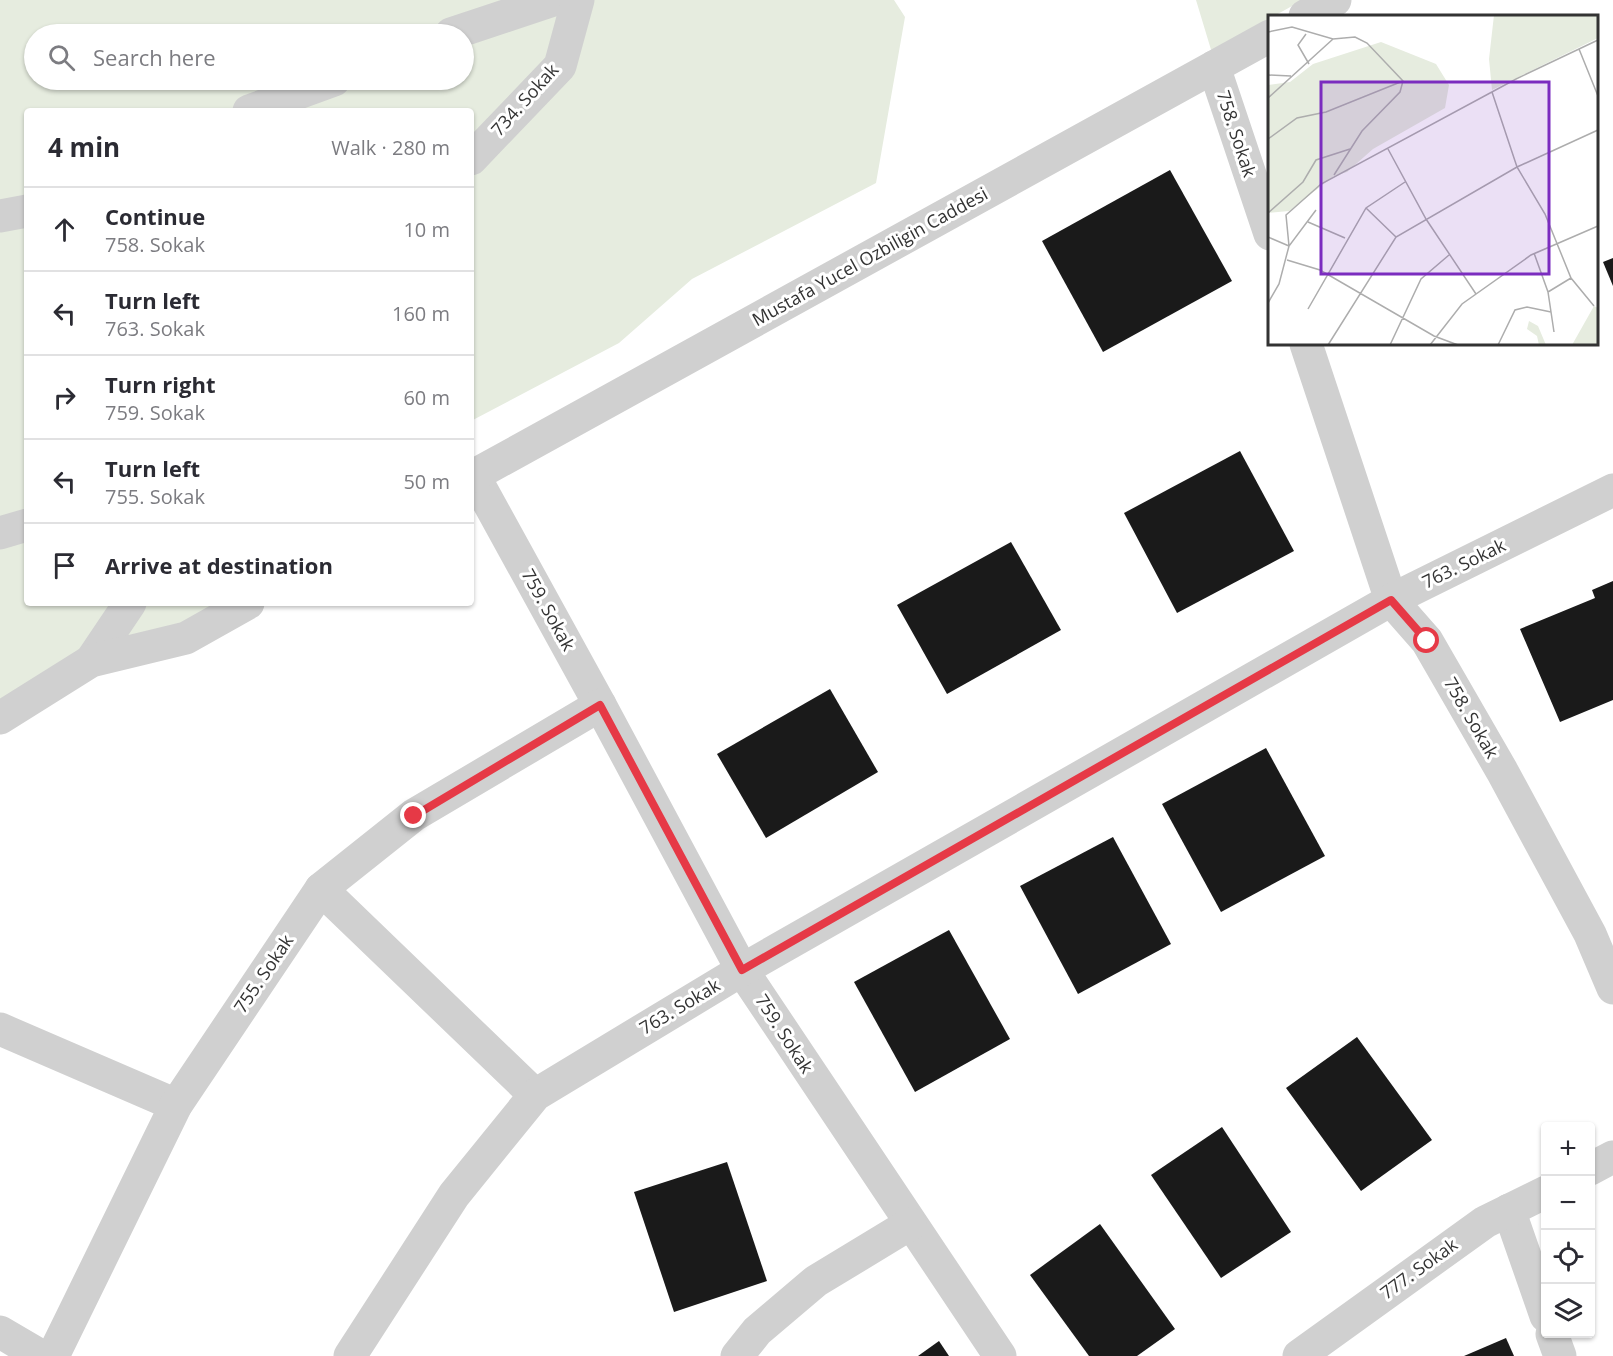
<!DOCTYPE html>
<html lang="en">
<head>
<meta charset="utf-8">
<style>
  body { margin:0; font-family:"Open Sans",sans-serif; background:#f2f2f3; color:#2b2b33 }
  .controls { position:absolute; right:18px; bottom:18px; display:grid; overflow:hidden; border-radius:6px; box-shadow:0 2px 4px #0004 }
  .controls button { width:54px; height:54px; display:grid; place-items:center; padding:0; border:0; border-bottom:2px solid #e1e1e2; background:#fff; color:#2b2b33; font:30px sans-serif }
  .stop { position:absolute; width:18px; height:18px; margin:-14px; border:4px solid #e63946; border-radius:50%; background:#fff }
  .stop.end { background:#e63946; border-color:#fff; box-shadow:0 2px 6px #0008 }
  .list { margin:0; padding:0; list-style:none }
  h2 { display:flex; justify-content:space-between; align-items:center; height:78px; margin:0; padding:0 24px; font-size:26px }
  h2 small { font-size:20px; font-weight:400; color:#7c7c81 }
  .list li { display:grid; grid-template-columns:39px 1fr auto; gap:18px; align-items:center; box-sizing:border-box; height:84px; padding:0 24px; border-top:2px solid #e1e1e2 }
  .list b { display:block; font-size:22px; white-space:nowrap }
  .list p { margin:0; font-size:20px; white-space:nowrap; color:#7c7c81 }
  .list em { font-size:20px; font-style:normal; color:#7c7c81 }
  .icon { flex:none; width:33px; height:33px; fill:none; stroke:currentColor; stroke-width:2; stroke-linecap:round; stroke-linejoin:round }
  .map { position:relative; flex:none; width:1613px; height:1356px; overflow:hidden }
  .search { position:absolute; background:#fff; box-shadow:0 2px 4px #0004; left:24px; top:24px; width:450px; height:66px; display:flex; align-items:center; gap:15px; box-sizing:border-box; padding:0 21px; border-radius:33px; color:#7c7c81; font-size:22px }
  .panel { position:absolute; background:#fff; box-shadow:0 2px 4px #0004; left:24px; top:108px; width:450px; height:498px; border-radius:6px }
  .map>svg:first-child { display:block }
  .green { fill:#e6ecdf; fill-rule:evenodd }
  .building { fill:#1a1a1a }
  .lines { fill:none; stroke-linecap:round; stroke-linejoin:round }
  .street { stroke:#d0d0d0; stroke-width:33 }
  .route { stroke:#e63946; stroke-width:8 }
  .labels { text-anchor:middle; stroke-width:6; stroke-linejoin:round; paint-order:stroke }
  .street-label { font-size:18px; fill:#333; stroke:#fff }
  .inset-road { fill:none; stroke:#adadad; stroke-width:1.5 }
  .view { fill:#7b2cbf; fill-opacity:0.15; stroke:#7b2cbf; stroke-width:3 }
  .inset-edge { fill:none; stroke:#333; stroke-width:3 }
</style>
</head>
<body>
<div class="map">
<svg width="1613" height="1356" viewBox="0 0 1613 1356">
  <rect width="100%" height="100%" fill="#fff"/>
  <g class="green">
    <path d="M0 0H894L905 17 876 183 692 279 619 343 471 421V111H27V603H226L0 718ZM34 34H464V80H34Z"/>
    <polygon points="1196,0 1303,0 1274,16 1270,16 1269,19 1212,53"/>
  </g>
  <g class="building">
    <polygon points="1170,170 1232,281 1103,352 1042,241"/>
    <polygon points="1613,258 1613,286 1603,262"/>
    <polygon points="1240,451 1294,551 1177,613 1124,513"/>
    <polygon points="1011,542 1061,630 947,694 897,605"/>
    <polygon points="1613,581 1613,700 1560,722 1520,629 1595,598 1592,590"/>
    <polygon points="830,689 878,772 766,838 717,754"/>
    <polygon points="1266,748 1325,856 1221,912 1162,804"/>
    <polygon points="1113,837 1171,944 1078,994 1020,886"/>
    <polygon points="949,930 1010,1039 915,1092 854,982"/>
    <polygon points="1357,1037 1432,1140 1361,1191 1286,1088"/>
    <polygon points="1222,1127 1291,1232 1221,1278 1151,1175"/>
    <polygon points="727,1162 767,1281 674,1312 634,1192"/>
    <polygon points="1100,1224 1175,1329 1137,1356 1089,1356 1030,1275"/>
    <polygon points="1506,1338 1514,1356 1464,1356"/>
    <polygon points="939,1341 949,1356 918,1356"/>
  </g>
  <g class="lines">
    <g class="street">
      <polyline points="1305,16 1335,0"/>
      <polyline points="451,34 553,0"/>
      <polyline points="1214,67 1270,234"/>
      <polyline points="249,111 334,80"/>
      <polyline points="471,159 560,66 578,0"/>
      <polyline points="0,216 27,211"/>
      <polyline points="1306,344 1391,600 1427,641 1502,771 1590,934 1613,988"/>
      <polyline points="474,476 600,705 742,970 1000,1356"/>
      <polyline points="471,477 1270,36"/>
      <polyline points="0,533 27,525"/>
      <polyline points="91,661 130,603"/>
      <polyline points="0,718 91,661 186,638 248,603"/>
      <polyline points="321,889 535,1095"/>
      <polyline points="0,1029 176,1105"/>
      <polyline points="1590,1169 1613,1157"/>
      <polyline points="1509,1210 1546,1316"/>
      <polyline points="0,1332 41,1356"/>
      <polyline points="1552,1334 1560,1356"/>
      <polyline points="53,1356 176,1105 321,889 414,815 600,705"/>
      <polyline points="350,1356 454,1195 535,1095 742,970 1391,600 1613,490"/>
      <polyline points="737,1356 757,1331 816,1281 910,1224"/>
      <polyline points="1299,1356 1485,1222 1546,1192"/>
    </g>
  </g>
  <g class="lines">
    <polyline class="route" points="414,816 600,705 742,970 1391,600 1427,641"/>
  </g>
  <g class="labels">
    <g class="street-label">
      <text transform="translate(525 100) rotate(-48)" y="6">734. Sokak</text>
      <text transform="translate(1236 134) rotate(72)" y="6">758. Sokak</text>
      <text transform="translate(870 257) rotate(-29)" y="6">Mustafa Yucel Ozbiligin Caddesi</text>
      <text transform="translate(1464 564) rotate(-26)" y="6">763. Sokak</text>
      <text transform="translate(548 610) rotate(61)" y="6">759. Sokak</text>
      <text transform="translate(1471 718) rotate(60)" y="6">758. Sokak</text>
      <text transform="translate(264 974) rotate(-56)" y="6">755. Sokak</text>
      <text transform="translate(680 1007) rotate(-31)" y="6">763. Sokak</text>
      <text transform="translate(784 1034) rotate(57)" y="6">759. Sokak</text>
      <text transform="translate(1419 1269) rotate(-36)" y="6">777. Sokak</text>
    </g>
  </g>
  <g transform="translate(1268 15)">
    <rect width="330" height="330" fill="#fff"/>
    <path d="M226 0H330V23L224 75 221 44ZM113 27 168 49 181 70 177 93 105 134 79 157 66 161 21 196 0 198V70L22 67 45 49ZM326 291 330 293V330H304ZM261 306 270 311 278 330H271L269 321 259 314Z" fill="#e6ecdf"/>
    <path class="inset-road" d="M0 17 24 12 65 24 87 22 99 28 135 66 132 77 94 116 66 160M38 19 30 30 41 49M311 34 330 81M0 60 23 61M224 77 249 152 277 199 303 263 326 291M0 83 65 24M0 124 29 103 58 97 135 66M120 134 158 204 208 279M98 193 128 222M0 198 35 167 48 145 82 134M40 207 77 223M0 222 21 231M21 231 18 200 53 169 248 64 330 25M266 238 280 277 286 317M19 245 52 255 166 321 190 330M280 277 303 263M0 288 11 269 21 231 48 195M40 294 98 193 137 167M60 330 128 222 249 152 330 115M122 330 153 264 181 240M162 330 194 289 263 240 330 211M230 330 247 295 259 292 283 297"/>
    <path class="view" d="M53 67H281V259H53Z"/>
    <rect width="330" height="330" class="inset-edge"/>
  </g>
</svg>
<div class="controls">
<button>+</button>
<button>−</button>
<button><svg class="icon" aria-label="locate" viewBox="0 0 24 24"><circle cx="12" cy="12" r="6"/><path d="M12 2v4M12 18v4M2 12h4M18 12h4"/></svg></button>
<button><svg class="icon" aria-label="layers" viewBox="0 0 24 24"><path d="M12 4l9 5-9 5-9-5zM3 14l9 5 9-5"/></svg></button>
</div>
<div class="stop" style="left:1427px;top:641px"></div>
<div class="stop end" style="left:414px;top:816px"></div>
<div class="search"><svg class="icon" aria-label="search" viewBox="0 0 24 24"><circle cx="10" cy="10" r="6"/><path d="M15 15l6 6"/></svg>Search here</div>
<section class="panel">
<h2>4 min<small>Walk · 280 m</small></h2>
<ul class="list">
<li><svg class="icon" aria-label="ahead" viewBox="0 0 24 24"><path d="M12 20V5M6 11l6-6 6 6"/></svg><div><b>Continue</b><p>758. Sokak</p></div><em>10 m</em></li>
<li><svg class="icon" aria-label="left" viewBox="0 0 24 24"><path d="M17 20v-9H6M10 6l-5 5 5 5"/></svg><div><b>Turn left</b><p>763. Sokak</p></div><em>160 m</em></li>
<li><svg class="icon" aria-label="right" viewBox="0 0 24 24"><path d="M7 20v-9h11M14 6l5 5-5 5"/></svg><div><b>Turn right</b><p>759. Sokak</p></div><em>60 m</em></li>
<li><svg class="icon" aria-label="left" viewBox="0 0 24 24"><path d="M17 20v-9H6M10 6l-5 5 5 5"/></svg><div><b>Turn left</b><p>755. Sokak</p></div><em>50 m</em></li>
<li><svg class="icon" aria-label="arrive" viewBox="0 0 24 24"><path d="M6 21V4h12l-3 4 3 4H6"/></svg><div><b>Arrive at destination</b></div></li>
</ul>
</section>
</div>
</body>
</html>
